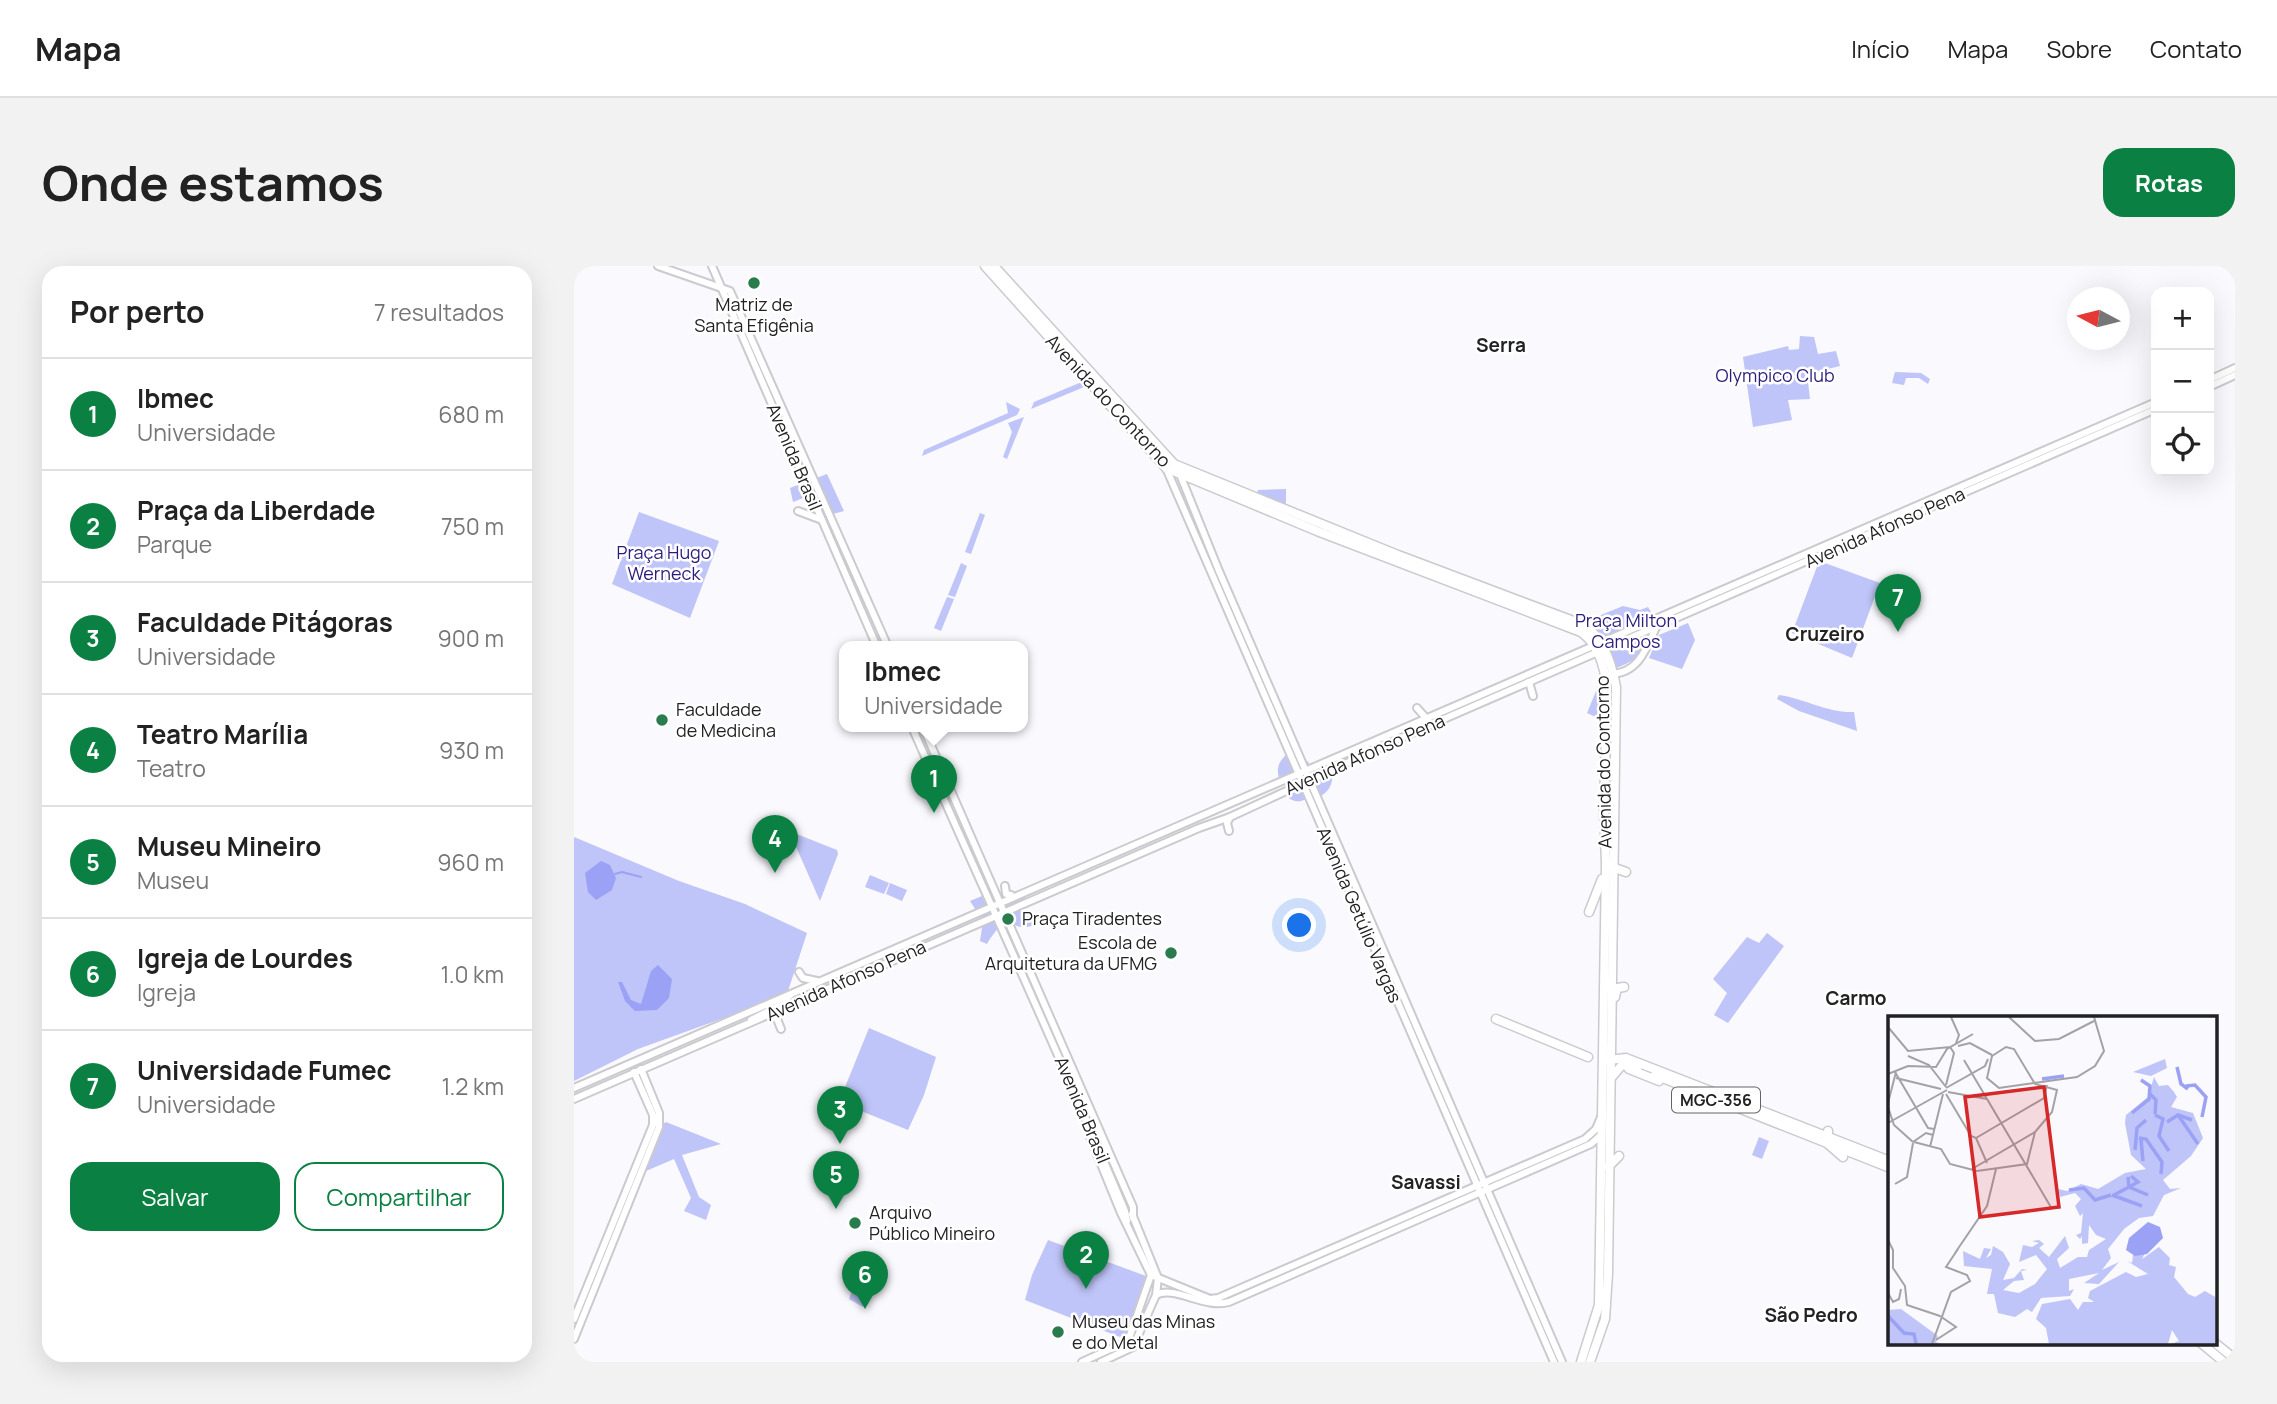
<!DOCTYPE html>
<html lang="pt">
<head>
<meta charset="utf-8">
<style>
  body { margin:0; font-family:Manrope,sans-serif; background:#f2f2f2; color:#222 }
  .controls { position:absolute; right:21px; top:21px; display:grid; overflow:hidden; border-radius:14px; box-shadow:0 7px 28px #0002 }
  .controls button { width:63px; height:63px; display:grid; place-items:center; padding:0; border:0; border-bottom:2px solid #e0e0e0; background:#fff; color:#222; font:35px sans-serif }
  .compass { position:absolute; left:1493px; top:21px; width:63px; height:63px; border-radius:50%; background:#fff; box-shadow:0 7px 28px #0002; rotate:277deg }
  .you { position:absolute; left:726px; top:660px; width:24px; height:24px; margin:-18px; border:5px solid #fff; border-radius:50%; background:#1a73e8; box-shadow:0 0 0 10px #1a73e833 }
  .badge { display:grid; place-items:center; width:46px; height:46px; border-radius:50%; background:#0b8043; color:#fff; font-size:23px; font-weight:700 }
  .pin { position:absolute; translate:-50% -58px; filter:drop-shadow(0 2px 4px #0008) }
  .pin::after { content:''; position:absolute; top:37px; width:24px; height:21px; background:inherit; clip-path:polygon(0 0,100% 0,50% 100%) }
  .popup { position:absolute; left:265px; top:375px; width:189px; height:91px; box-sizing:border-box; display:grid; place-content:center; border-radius:14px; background:#fff; filter:drop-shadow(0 2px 5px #0005); font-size:23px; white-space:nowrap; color:#767676 }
  .popup b { font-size:26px; color:#222 }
  .popup::after { content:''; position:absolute; left:50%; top:100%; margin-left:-14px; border:14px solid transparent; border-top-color:#fff }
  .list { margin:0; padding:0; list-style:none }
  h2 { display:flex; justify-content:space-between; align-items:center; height:91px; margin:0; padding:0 28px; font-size:30px }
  h2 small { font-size:23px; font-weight:400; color:#767676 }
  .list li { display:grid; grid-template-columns:46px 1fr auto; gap:21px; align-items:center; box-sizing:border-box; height:112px; padding:0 28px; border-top:2px solid #e0e0e0 }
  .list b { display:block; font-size:26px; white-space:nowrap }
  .list p { margin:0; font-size:23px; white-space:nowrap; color:#767676 }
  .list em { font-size:23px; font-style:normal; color:#767676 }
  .actions { display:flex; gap:14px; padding:21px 28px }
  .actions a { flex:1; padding:16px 0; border:2px solid #0b8043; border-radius:21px; text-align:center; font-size:24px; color:#0b8043 }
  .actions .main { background:#0b8043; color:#fff }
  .icon { flex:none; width:38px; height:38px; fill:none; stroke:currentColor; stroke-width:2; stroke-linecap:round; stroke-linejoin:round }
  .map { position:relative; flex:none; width:1661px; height:1096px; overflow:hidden; border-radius:21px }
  header { display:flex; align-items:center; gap:42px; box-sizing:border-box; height:98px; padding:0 35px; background:#fff; border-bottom:2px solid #e0e0e0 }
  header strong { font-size:33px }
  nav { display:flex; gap:38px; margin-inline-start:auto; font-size:24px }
  .intro { display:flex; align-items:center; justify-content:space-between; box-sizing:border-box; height:168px; padding:0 42px }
  h1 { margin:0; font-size:49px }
  .button { padding:18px 32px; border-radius:21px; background:#0b8043; color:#fff; font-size:24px; font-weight:700 }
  main { display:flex; gap:42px; padding:0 42px }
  aside { flex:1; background:#fff; border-radius:21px; box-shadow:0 7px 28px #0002 }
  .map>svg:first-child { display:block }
  .green { fill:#bfc5f8 }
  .water { fill:#9ba1f5 }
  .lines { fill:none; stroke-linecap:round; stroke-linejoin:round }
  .stream { stroke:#9ba1f5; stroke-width:2 }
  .secondary-casing { stroke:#cacacf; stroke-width:10 }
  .primary-casing { stroke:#cacacf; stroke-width:11 }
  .secondary { stroke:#fff; stroke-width:6 }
  .primary { stroke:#fff; stroke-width:8 }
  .poi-dot { fill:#2a7c4d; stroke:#fff; stroke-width:2.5 }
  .labels { text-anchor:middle; stroke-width:5; stroke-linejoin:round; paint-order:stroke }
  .shield { fill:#fff; stroke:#646465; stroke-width:2 }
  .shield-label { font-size:16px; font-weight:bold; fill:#212223 }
  .poi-label { font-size:18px; fill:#212223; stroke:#fff; text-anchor:start }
  .park-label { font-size:18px; fill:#291d7b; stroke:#fff }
  .street-label { font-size:18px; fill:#212223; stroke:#fff }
  .neighbourhood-label { font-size:19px; font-weight:bold; fill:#212223; stroke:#fff }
  .inset-river { fill:none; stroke:#9ba1f5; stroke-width:3.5 }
  .inset-road { fill:none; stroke:#a3a3a6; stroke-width:2 }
  .view { fill:#d62828; fill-opacity:0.15; stroke:#d62828; stroke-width:3.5 }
  .inset-edge { fill:none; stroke:#212223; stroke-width:3.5 }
</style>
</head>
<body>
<header>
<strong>Mapa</strong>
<nav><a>Início</a><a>Mapa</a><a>Sobre</a><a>Contato</a></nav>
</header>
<div class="intro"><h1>Onde estamos</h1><a class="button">Rotas</a></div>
<main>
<aside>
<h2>Por perto<small>7 resultados</small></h2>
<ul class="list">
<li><span class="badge">1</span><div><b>Ibmec</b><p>Universidade</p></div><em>680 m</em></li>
<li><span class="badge">2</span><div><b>Praça da Liberdade</b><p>Parque</p></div><em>750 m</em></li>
<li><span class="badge">3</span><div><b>Faculdade Pitágoras</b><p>Universidade</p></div><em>900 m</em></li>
<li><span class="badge">4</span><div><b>Teatro Marília</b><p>Teatro</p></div><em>930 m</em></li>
<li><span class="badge">5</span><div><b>Museu Mineiro</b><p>Museu</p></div><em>960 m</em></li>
<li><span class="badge">6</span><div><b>Igreja de Lourdes</b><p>Igreja</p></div><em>1.0 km</em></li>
<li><span class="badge">7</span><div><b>Universidade Fumec</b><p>Universidade</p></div><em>1.2 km</em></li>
</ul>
<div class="actions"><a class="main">Salvar</a><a>Compartilhar</a></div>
</aside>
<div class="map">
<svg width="1661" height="1096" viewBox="0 0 1661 1096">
  <rect width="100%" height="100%" fill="#f9f9fe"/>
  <g class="green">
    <polygon points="1226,70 1240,71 1244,88 1262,85 1266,100 1233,108 1236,133 1214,134 1218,154 1179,161 1169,91 1214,80 1215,84 1225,83"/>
    <polygon points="1321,106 1347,107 1356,113 1354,118 1345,112 1332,112 1330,119 1318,117"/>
    <polygon points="510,115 515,119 457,143 460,136"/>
    <polygon points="432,136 446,143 443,149 348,190 350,184 434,147"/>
    <polygon points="450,151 433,193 429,191 438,166 434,157"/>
    <polygon points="253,208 270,245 255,249 249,235 241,237 237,229 219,236 216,222"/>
    <polygon points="712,223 712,238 683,227 684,224"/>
    <polygon points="65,246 145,275 116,352 38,318"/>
    <polygon points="406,247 411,249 397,288 391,286"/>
    <polygon points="1248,296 1306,317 1278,392 1218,367 1244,298"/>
    <polygon points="387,297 393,300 381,331 374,329"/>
    <polygon points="373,331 380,333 367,365 360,362"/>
    <path d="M1049 340 1066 344 1074 341 1081 352 1090 348C1075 375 1073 391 1042 402L1029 372 1012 359 1022 351Z"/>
    <polygon points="1114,357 1121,374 1108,403 1075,392 1085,369"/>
    <polygon points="1027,413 1028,454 1013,447"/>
    <path d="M1205 429C1232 433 1253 447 1280 446L1283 465 1225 445 1203 433Z"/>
    <path d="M713 488 724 500 734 495 739 510 757 502C760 513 758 523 747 530L745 526C730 533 725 542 710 528L723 518 719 507 705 512C702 502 705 495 713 488Z"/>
    <polygon points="215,565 263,584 264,588 246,635"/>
    <polygon points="0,571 105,615 171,638 233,667 214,725 197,735 64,783 0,815"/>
    <polygon points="296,609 315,617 310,628 291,621"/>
    <polygon points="316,617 333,624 328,635 312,628"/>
    <path d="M420 625 424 636 448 625 452 636 442 642 458 651 460 659C433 669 438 638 413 678L406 675 409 655 396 635Z"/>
    <polygon points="1193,667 1210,680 1154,757 1140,749 1153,727 1139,713 1173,671 1185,677"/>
    <polygon points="295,762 362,791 350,829 334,864 265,836"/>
    <polygon points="92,856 147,878 108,889 125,931 137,939 132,954 110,945 117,932 100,893 65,908 85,861"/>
    <polygon points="1185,871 1195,875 1188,893 1178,889"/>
    <polygon points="474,974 572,1010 574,1013 551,1073 451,1034 458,1009"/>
    <polygon points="280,1019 295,1025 289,1041 275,1033"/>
  </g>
  <g class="water">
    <polygon points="27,595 36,599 42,612 38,624 22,634 14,626 11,607"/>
    <polygon points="84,699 98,713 95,732 83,744 61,745 51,735 44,716 48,716 57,734 67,738 77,705"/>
  </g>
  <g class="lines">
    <polyline class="stream" points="41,608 48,606 67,611"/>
    <g class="secondary-casing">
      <g id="secondary">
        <polyline points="84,0 156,25 314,381"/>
        <polyline points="138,0 303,381"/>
        <polyline points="1635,114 1661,102"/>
        <polyline points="1635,121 1661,109"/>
        <polyline points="592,202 980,1096"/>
        <polyline points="605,206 645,305 988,1096"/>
        <polyline points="224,245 248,254"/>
        <path d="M1036 408C1065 408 1073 381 1083 359"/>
        <polyline points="955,416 959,430"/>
        <polyline points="843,442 852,452"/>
        <path d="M338 461C409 623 483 782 551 945L553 955"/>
        <polyline points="349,461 559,941 559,952"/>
        <polyline points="655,565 653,557 656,551"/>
        <polyline points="431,620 432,628 437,629"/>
        <polyline points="225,706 229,712 243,715"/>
        <polyline points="195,749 203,753 207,763"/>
        <polyline points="177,754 210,737 216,729"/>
        <polyline points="0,822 1582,136"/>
        <polyline points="0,833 625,562 656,551 840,466 1582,143"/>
        <polyline points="516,871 547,947 577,1009"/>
        <polyline points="577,1009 636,1033 644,1032 1011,873 1022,863 1027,851"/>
        <path d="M582 1029C600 1019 630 1043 655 1036L1017 878 1028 868"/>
        <polyline points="0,1053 79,859 79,849 60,806"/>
        <polyline points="0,1073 85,861 85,847 67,803"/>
        <polyline points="508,1096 554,1075 577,1009"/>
        <polyline points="527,1096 559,1081 582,1029 584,1012 558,948"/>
      </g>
    </g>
    <g class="primary-casing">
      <g id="primary">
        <path d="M411 0 592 202 743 265 1007 366C1024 378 1031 402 1033 423L1030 545 1032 598 1025 1039 1007 1096"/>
        <path d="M420 0 600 198 824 289 1010 359C1030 372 1038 398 1042 421L1034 1008 1031 1053 1016 1096"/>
        <polyline points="1038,601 1052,606"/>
        <polyline points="1015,646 1028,613"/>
        <polyline points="1041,731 1043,722 1050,721"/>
        <polyline points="922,753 1014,791"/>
        <polyline points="1035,794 1052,792 1316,895"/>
        <polyline points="1055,803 1085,815"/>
        <polyline points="1081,809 1316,902"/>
        <polyline points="1037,812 1048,799 1063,802"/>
        <polyline points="1254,865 1254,878 1269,891"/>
        <polyline points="1034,901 1045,890"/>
        <polyline points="1627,1077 1650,1096"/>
        <polyline points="1641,1077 1661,1093"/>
      </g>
    </g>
    <use href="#secondary" class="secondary"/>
    <use href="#primary" class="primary"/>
  </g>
  <g class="poi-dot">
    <circle cx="180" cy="17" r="7"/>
    <circle cx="88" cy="454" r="7"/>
    <circle cx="434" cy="653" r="7"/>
    <circle cx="597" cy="687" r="7"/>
    <circle cx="281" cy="957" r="7"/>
    <circle cx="484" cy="1066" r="7"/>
  </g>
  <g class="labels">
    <rect class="shield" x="1098" y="821.5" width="88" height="25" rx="5"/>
    <g class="shield-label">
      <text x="1142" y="840">MGC-356</text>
    </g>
    <g class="poi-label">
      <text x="180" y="45" text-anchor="middle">Matriz de<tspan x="180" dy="21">Santa Efigênia</tspan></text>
      <text x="102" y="450">Faculdade<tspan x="102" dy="21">de Medicina</tspan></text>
      <text x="448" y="659">Praça Tiradentes</text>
      <text x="583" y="683" text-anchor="end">Escola de<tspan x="583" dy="21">Arquitetura da UFMG</tspan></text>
      <text x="295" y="953">Arquivo<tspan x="295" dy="21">Público Mineiro</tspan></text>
      <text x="498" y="1062">Museu das Minas<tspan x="498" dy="21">e do Metal</tspan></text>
    </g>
    <g class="park-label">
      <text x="1201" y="116">Olympico Club</text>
      <text x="90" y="293">Praça Hugo<tspan x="90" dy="21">Werneck</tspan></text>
      <text x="1052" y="361">Praça Milton<tspan x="1052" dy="21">Campos</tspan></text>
    </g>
    <g class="street-label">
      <text transform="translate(534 135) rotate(47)" y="6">Avenida do Contorno</text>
      <text transform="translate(220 191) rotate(67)" y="6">Avenida Brasil</text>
      <text transform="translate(1311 262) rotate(-24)" y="6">Avenida Afonso Pena</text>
      <text transform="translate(791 489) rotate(-24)" y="6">Avenida Afonso Pena</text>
      <text transform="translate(1030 496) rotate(-91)" y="6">Avenida do Contorno</text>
      <text transform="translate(785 649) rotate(67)" y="6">Avenida Getúlio Vargas</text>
      <text transform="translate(272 715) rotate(-24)" y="6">Avenida Afonso Pena</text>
      <text transform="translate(508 844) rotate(67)" y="6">Avenida Brasil</text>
    </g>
    <g class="neighbourhood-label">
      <text x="927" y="86">Serra</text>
      <text x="1251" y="375">Cruzeiro</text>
      <text x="1282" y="739">Carmo</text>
      <text x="852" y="923">Savassi</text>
      <text x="1237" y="1056">São Pedro</text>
    </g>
  </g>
  <g transform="translate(1314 750)">
    <rect width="329" height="329" fill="#f9f9fe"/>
    <path d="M277 43 279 52 263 60 245 56ZM266 61 271 70 280 69 286 76 289 81 283 91 305 97 315 122 303 140 275 164 282 173 293 172 276 179 265 200 251 202 236 213 220 233 223 242 214 254 231 246 211 268 196 267 211 257 181 263V275L186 273 182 280 153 282 144 296 139 293 127 301 110 297 106 278H99L104 253 76 250 75 235 92 243 96 232 103 233 98 242 103 239 105 230 115 236 122 248 115 264 126 262 134 253 139 254 133 255 136 264 126 265 115 274 131 277 147 268 159 253 148 239 131 246 135 229 144 231 151 227 144 225 151 224 156 228 151 232 161 241 177 220 181 232 169 243 172 252 190 241H199L201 234 218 223 208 219 201 209 200 227 194 228V220L192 223 188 219 193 217 195 197 192 200 187 190 193 183 187 177 172 181 170 173 179 175 193 168 210 173 237 157 258 153 243 139 237 107 238 99 260 81ZM271 231 282 242 281 249 288 251 286 261 300 278 307 281 317 275 329 282V328H283L291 325 284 314 280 328H161L158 312 148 303 154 288 182 283 190 294 195 286H206L200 282 202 275 238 256 248 261 260 258 239 245 244 247 245 239 257 237 254 243ZM13 293 50 320 48 326 53 328H0V294Z" fill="#bfc5f8"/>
    <path d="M260 206 272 211 275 222 259 238 247 240 238 234 241 222Z" fill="#9ba1f5"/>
    <path class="inset-river" d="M289 51 293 68 300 73M154 63 176 60M298 70 307 69 318 81 314 101M262 78 268 84 267 98M244 97 261 83 262 70 253 64M267 99 275 103 271 120 281 135M290 99 310 128M279 106 290 99 304 104M251 122 258 123 274 146 273 158M253 124 255 145M247 134 249 112 258 104M243 160 250 166 241 171 260 179M181 174 196 172 207 184 223 179M224 179 254 190M226 179 241 171 240 161M0 300 16 317 26 318 28 328"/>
    <path class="inset-road" d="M63 1 71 19 68 27M121 1 147 25 171 23 206 5M0 11 20 35 62 31 66 37 58 69M70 30 82 27 104 39M20 40 41 49 58 71M104 40 99 62 111 72 189 61 207 50 216 35 206 1M76 44 164 193M7 56 40 112 46 113M0 58 20 50 48 51 59 33 85 18M8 62 53 73M58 72 97 50 100 43M60 76 99 83M58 78 83 120 88 122 156 82 159 69M0 87 8 56M0 91 6 109 25 126M0 107 59 74M88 122 99 147M25 126 38 117 45 119M26 126 53 133 62 148 89 155 139 148 147 116 164 96 169 74 147 68 126 33 118 31 104 40M42 131 55 78M84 153 147 116M7 168 19 161 25 127M0 224 5 234V252L17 270 19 289 52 300M67 237 99 190 108 153M0 277 5 286 11 283 13 273M48 324 68 311 52 300M44 328 63 276 82 265 79 259 58 251 70 233"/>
    <path class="view" d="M156 71 171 191 92 201 77 81Z"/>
    <rect width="329" height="329" class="inset-edge"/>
  </g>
</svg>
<div class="controls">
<button>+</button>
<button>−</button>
<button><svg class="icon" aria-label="locate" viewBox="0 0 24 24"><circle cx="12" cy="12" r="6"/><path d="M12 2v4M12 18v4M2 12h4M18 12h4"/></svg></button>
</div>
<svg class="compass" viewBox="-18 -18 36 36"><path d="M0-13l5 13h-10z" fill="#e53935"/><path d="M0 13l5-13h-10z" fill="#767676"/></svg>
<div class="you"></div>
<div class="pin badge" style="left:360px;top:547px">1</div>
<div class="popup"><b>Ibmec</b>Universidade</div>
<div class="pin badge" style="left:512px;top:1023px">2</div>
<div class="pin badge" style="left:266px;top:878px">3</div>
<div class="pin badge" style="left:201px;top:607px">4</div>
<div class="pin badge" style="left:262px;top:943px">5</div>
<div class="pin badge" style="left:291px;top:1043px">6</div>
<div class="pin badge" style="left:1324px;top:366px">7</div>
</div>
</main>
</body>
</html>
